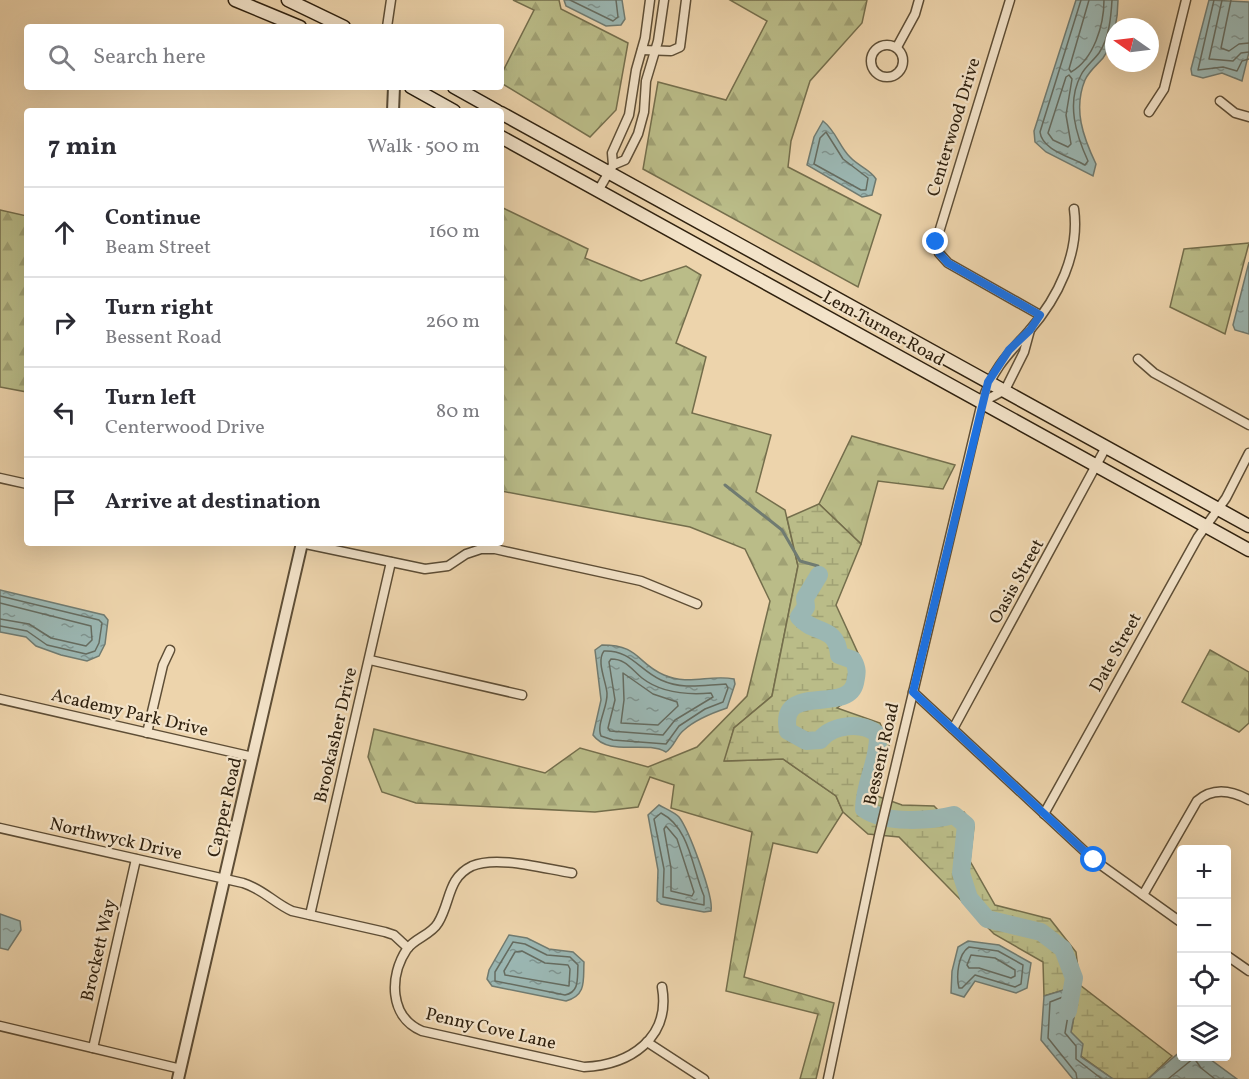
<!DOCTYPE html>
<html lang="en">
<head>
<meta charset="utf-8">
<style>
  body { margin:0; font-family:Vollkorn,serif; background:#f7f7f7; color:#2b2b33 }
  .controls { position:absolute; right:18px; bottom:18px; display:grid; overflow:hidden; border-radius:6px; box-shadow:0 6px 24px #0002 }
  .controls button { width:54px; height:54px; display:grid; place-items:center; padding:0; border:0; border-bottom:2px solid #e1e1e2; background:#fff; color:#2b2b33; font:30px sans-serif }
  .compass { position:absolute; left:1105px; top:18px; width:54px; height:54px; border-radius:50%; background:#fff; box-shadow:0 6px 24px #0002; rotate:284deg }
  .stop { position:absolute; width:18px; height:18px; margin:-14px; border:4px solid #1a73e8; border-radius:50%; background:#fff }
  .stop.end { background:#1a73e8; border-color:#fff; box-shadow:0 2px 6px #0008 }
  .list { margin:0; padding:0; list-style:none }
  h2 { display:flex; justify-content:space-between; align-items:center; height:78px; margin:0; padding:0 24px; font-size:26px }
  h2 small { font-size:20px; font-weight:400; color:#7c7c81 }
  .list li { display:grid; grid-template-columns:39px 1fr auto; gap:18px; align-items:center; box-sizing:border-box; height:90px; padding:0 24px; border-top:2px solid #e1e1e2 }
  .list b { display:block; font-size:22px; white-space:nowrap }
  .list p { margin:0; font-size:20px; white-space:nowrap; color:#7c7c81 }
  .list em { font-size:20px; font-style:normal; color:#7c7c81 }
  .icon { flex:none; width:33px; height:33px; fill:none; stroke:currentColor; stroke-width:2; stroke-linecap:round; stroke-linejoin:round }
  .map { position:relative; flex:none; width:1249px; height:1079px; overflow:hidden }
  .search { position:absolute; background:#fff; box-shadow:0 6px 24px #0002; left:24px; top:24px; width:480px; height:66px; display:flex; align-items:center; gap:15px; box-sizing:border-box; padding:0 21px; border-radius:6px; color:#7c7c81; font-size:22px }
  .panel { position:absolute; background:#fff; box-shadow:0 6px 24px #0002; left:24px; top:108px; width:480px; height:438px; border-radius:6px }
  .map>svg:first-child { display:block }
  .forest { fill:url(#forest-firs); stroke:#746e4c; stroke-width:1.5 }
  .wetland { fill:url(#wetland-marsh); stroke:#746e4c; stroke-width:1.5 }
  .water { fill:url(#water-ripples); stroke:#707b71; stroke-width:1.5 }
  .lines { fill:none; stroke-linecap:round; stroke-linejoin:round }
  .shore { stroke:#656c61; stroke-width:1.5 }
  .stream { stroke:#707b71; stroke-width:3 }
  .river { stroke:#9bb7b3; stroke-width:18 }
  .minor-casing { stroke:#5e4e36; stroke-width:11 }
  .tertiary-casing { stroke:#5e4e36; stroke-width:14 }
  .secondary-casing { stroke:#2f210f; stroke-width:15 }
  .minor { stroke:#f3e3c9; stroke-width:8 }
  .tertiary { stroke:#f3e3c9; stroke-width:10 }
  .secondary { stroke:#f3e3c9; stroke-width:12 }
  .route { stroke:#1a73e8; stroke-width:8 }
  .labels { text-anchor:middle; stroke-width:4.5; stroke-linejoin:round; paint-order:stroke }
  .street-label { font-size:18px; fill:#2f210f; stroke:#f3e3c9 }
</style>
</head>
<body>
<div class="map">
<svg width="1249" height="1079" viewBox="0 0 1249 1079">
  <defs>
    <pattern id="forest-firs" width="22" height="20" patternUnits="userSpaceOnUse" patternTransform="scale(1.5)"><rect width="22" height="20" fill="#babc88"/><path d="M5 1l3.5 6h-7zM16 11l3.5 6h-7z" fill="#a0a174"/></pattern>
    <pattern id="wetland-marsh" width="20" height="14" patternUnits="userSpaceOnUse" patternTransform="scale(1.5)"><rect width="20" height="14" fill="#babc88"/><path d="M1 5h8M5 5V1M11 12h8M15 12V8" fill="none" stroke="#a0a174"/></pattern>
    <pattern id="water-ripples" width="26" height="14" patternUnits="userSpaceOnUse" patternTransform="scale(1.5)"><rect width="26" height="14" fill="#9bb7b3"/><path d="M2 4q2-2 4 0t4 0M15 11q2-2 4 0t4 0" fill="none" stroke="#7f9490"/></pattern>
  </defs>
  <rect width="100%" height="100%" fill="#edd4ac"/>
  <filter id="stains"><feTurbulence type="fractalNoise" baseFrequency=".00333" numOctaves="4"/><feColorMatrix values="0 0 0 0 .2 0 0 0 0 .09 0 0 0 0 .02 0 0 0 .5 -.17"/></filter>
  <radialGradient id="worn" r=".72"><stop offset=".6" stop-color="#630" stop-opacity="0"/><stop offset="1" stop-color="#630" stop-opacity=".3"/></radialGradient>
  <g class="forest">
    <polygon points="513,0 559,0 561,9 628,43 616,110 590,137 501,83 501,75 534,10"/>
    <polygon points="730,0 867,0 862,23 810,81 791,141 788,167 881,215 858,287 643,169 658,82 726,100 767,21"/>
    <polygon points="501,207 588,249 585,258 641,281 686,266 701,275 676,343 706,357 692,413 771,435 756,492 785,510 798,566 772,696 734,728 725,761 783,759 836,796 843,812 817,853 773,843 744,977 834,1003 816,1079 800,1079 818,1014 726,991 752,832 671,808 674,785 650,777 638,807 595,812 416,803 382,792 368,757 374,729 545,773 580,748 648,767 697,747 747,696 770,601 745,549 690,527 501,491"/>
    <polygon points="0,210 27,216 27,392 0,387"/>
    <polygon points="1249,243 1225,334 1170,307 1184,249"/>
    <polygon points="852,436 955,465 943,489 878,481 861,544 819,504"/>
    <polygon points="1210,650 1249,672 1249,723 1239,732 1182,702"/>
  </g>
  <polygon class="wetland" points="819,504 861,544 836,605 862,662 860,691 837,708 880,723 889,745 874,795 902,805 934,806 940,812 964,812 974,826 970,861 995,905 1050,919 1076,952 1080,985 1172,1056 1148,1079 1113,1079 1081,1056 1071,1032 1080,985 1044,996 1043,962 994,934 899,837 868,834 843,812 836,796 783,759 724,761 734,728 772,696 798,566 787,518"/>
  <g class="water">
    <polygon points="564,0 622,0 625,19 621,25 606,26 566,6"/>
    <path d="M1076 0H1118C1118 18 1114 43 1103 58 1097 65 1089 71 1085 80 1073 109 1083 137 1096 164L1093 176 1046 152 1035 142 1034 131Z"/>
    <polygon points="1209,0 1249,2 1249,52 1242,81 1222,73 1203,78 1192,75 1191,69"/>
    <path d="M823 121C836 131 839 146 850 157 858 166 870 169 876 179L872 195 862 197 807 165 814 137Z"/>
    <polygon points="1249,262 1249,334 1235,330 1233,325"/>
    <polygon points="0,590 104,615 108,620 105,644 99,656 87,661 61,655 36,646 26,637 0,632"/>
    <path d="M602 645C640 645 636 663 664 675 689 686 710 674 734 679L735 684 727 708C712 713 696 719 684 730 676 736 675 746 666 752 645 740 609 757 593 735L601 700 595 650Z"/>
    <path d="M659 805C666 809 674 812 679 817 689 830 714 897 711 911L704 912 661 904 657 901 658 870 648 815Z"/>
    <polygon points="0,914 20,921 21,930 8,950 0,948"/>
    <path d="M509 935 527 938 549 949 573 952 584 962C583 980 587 995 566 1001L492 986 487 979 489 970Z"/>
    <polygon points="968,941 999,945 1031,963 1027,988 1016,993 975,981 964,997 951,993 952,971 958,947"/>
    <polygon points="1080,985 1071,1032 1083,1044 1081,1057 1113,1079 1073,1079 1041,1040 1044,996"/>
    <polygon points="1181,1051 1182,1056 1207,1057 1237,1079 1148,1079"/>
  </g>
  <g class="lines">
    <g class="shore">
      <polyline points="570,0 613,21 618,17 616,0"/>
      <path d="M1081 0 1040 132C1042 150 1071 157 1085 165L1088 161C1076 135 1066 103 1081 75 1085 67 1093 61 1099 53 1109 38 1111 18 1112 0"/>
      <path d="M1089 0 1069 69 1071 72C1094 59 1104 25 1104 0"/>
      <polyline points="1214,0 1198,70 1223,67 1237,71 1242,61 1249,59"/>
      <polyline points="1222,0 1209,59 1233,61 1241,53 1249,52"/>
      <polyline points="1231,0 1221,48 1229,51 1239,44 1249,43"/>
      <polygon points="1069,75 1072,79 1066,115 1071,144 1068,147 1053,140 1048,133 1066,77"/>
      <polygon points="826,132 843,159 868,178 866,190 861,190 814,164 820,138"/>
      <polyline points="0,596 99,620 102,623 99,643 95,651 86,654 47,645 27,631 0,626"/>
      <polyline points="0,603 91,626 92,640 86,646 51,638 29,624 0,619"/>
      <path d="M604 651C631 650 639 670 661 680 683 690 703 685 726 684L728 688 723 702 705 709 679 726 666 744 613 740 601 736C596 724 608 707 607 693 606 681 596 661 604 651Z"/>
      <path d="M611 659C626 659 631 669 642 678 661 693 688 695 711 693L713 697 675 720 663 735 610 731 608 728 615 700 609 662Z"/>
      <polygon points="623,673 653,694 677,702 678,706 658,725 621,723 624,700"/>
      <path d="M661 813C690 828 692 868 704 896V905L663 897 664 869 654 819Z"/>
      <polygon points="666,826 677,839 694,892 692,896 671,891 671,868 664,829"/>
      <path d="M513 942 525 944 547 955 570 957 578 965C577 978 580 992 565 995L495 981V972Z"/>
      <path d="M969 947 998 951 1023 965 1021 984 1015 987 975 975 962 988H959C956 976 958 954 969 947Z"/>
      <polygon points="522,951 545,963 568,965 570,969 569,986 505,975 504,971 515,952"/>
      <polygon points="971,955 995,958 1015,970 1015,976 1011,978 979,968 969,968 967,965"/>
      <polyline points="1077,1079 1076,1073 1048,1038 1050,1002 1068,995 1071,998 1065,1033 1076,1046 1076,1059 1102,1079"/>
      <polyline points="1168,1079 1194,1058 1201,1068 1215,1079"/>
    </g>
    <polyline class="stream" points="725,485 782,530 800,561 818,566 819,575"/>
    <path class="river" d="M819 575 805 598 806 607 799 617C814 635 837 625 839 655L853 660C858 669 857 673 855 683 848 715 778 681 788 731L806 741 820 740C832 724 864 721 878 735 879 761 864 783 864 809 885 824 930 821 954 815L966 825 961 873 969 898 987 919 1041 932 1063 949 1074 978 1068 1011"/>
    <g class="minor-casing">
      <g id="minor">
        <polyline points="1010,0 936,242 939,253 948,263 1040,315"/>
        <polyline points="387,27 391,0"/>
        <circle cx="887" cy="61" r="16"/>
        <polyline points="897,47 915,14 919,0"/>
        <polyline points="642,50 671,51 680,47 686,0"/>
        <polyline points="1220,101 1235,113 1249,117"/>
        <polyline points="1149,112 1164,89 1186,0"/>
        <polyline points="613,165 625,160 638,134 644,112 646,81 658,41 664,0"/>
        <polyline points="598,191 613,165 612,153 629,115 636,70 645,38 650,0"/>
        <polyline points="1138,359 1154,373 1249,425"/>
        <polyline points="982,402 1005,390 1024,352 1030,330"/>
        <polyline points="0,478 27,484"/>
        <polyline points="301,543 425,569 448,566 466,554 481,549 495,549 641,581 697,604"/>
        <polyline points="370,660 522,695"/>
        <polyline points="913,692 1094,860 1182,923"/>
        <polyline points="0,699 253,757"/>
        <polyline points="953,729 1106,447"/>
        <polyline points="147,733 163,665 170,650"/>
        <polyline points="1044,814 1198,537 1226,498 1249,453"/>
        <path d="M0 828 243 883C263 889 274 903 292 911L385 932 394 935 408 948"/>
        <path d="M572 873C545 869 497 855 472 866 447 878 451 902 438 923 431 935 415 938 407 949 389 976 389 1017 422 1031L584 1067C630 1065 671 1038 662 987"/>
        <path d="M1143 895 1197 801C1213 787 1231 790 1249 800"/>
        <polyline points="310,915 391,562"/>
        <polyline points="1226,955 1249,971"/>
        <polyline points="0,1026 181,1069"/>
        <polyline points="647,1042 704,1079"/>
        <polyline points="93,1048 136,859"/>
        <path d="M828 1079 879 836 982 402C992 370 1007 355 1029 331 1058 298 1080 253 1074 209"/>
      </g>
    </g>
    <g class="tertiary-casing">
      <g id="tertiary">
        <polyline points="393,111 394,87"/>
        <polyline points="178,1079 302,543"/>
      </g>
    </g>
    <g class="secondary-casing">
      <g id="secondary">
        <polyline points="235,0 300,27"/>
        <polyline points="288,0 344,27"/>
        <polyline points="411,87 454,111"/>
        <polyline points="454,87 497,111"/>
        <polyline points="501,113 1249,526"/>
        <polyline points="501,137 1249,550"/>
      </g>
    </g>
    <use href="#minor" class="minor"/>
    <use href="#tertiary" class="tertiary"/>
    <use href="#secondary" class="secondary"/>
  </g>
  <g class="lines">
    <polyline class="route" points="936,242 939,253 948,263 1040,315 1030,330 1009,350 988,382 913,692 1094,860"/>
  </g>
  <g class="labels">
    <g class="street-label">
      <text transform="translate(953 127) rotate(-73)" y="6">Centerwood Drive</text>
      <text transform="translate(884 328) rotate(29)" y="6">Lem Turner Road</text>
      <text transform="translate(1016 581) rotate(-61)" y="6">Oasis Street</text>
      <text transform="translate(1115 652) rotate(-61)" y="6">Date Street</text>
      <text transform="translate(130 712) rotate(13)" y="6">Academy Park Drive</text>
      <text transform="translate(335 735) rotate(-77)" y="6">Brookasher Drive</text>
      <text transform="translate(881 754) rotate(-77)" y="6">Bessent Road</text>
      <text transform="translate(224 807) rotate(-77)" y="6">Capper Road</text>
      <text transform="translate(116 838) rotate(13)" y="6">Northwyck Drive</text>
      <text transform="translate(98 950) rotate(-77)" y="6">Brockett Way</text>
      <text transform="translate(491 1028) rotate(13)" y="6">Penny Cove Lane</text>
    </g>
  </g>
  <rect width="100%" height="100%" filter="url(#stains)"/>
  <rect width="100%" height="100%" fill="url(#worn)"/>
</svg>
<div class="controls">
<button>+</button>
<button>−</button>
<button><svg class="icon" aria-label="locate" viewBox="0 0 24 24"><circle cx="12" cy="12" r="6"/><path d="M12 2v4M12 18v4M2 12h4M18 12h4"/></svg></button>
<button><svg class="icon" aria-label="layers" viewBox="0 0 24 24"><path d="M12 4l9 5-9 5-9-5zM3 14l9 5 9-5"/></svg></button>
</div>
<svg class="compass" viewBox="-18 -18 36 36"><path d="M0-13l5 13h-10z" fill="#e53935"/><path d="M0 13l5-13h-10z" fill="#7c7c81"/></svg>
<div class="stop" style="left:1094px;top:860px"></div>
<div class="stop end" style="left:936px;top:242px"></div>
<div class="search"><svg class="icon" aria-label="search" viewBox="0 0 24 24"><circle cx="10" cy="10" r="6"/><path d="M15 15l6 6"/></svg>Search here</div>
<section class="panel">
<h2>7 min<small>Walk · 500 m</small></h2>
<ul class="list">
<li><svg class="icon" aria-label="ahead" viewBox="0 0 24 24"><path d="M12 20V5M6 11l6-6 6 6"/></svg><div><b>Continue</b><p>Beam Street</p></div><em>160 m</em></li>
<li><svg class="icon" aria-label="right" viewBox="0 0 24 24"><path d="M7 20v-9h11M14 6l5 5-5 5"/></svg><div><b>Turn right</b><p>Bessent Road</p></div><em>260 m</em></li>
<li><svg class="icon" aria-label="left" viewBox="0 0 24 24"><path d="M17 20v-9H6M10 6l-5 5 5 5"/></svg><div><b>Turn left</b><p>Centerwood Drive</p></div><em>80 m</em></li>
<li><svg class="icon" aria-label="arrive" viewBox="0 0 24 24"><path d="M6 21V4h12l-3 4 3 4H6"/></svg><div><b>Arrive at destination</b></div></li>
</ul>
</section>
</div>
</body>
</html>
